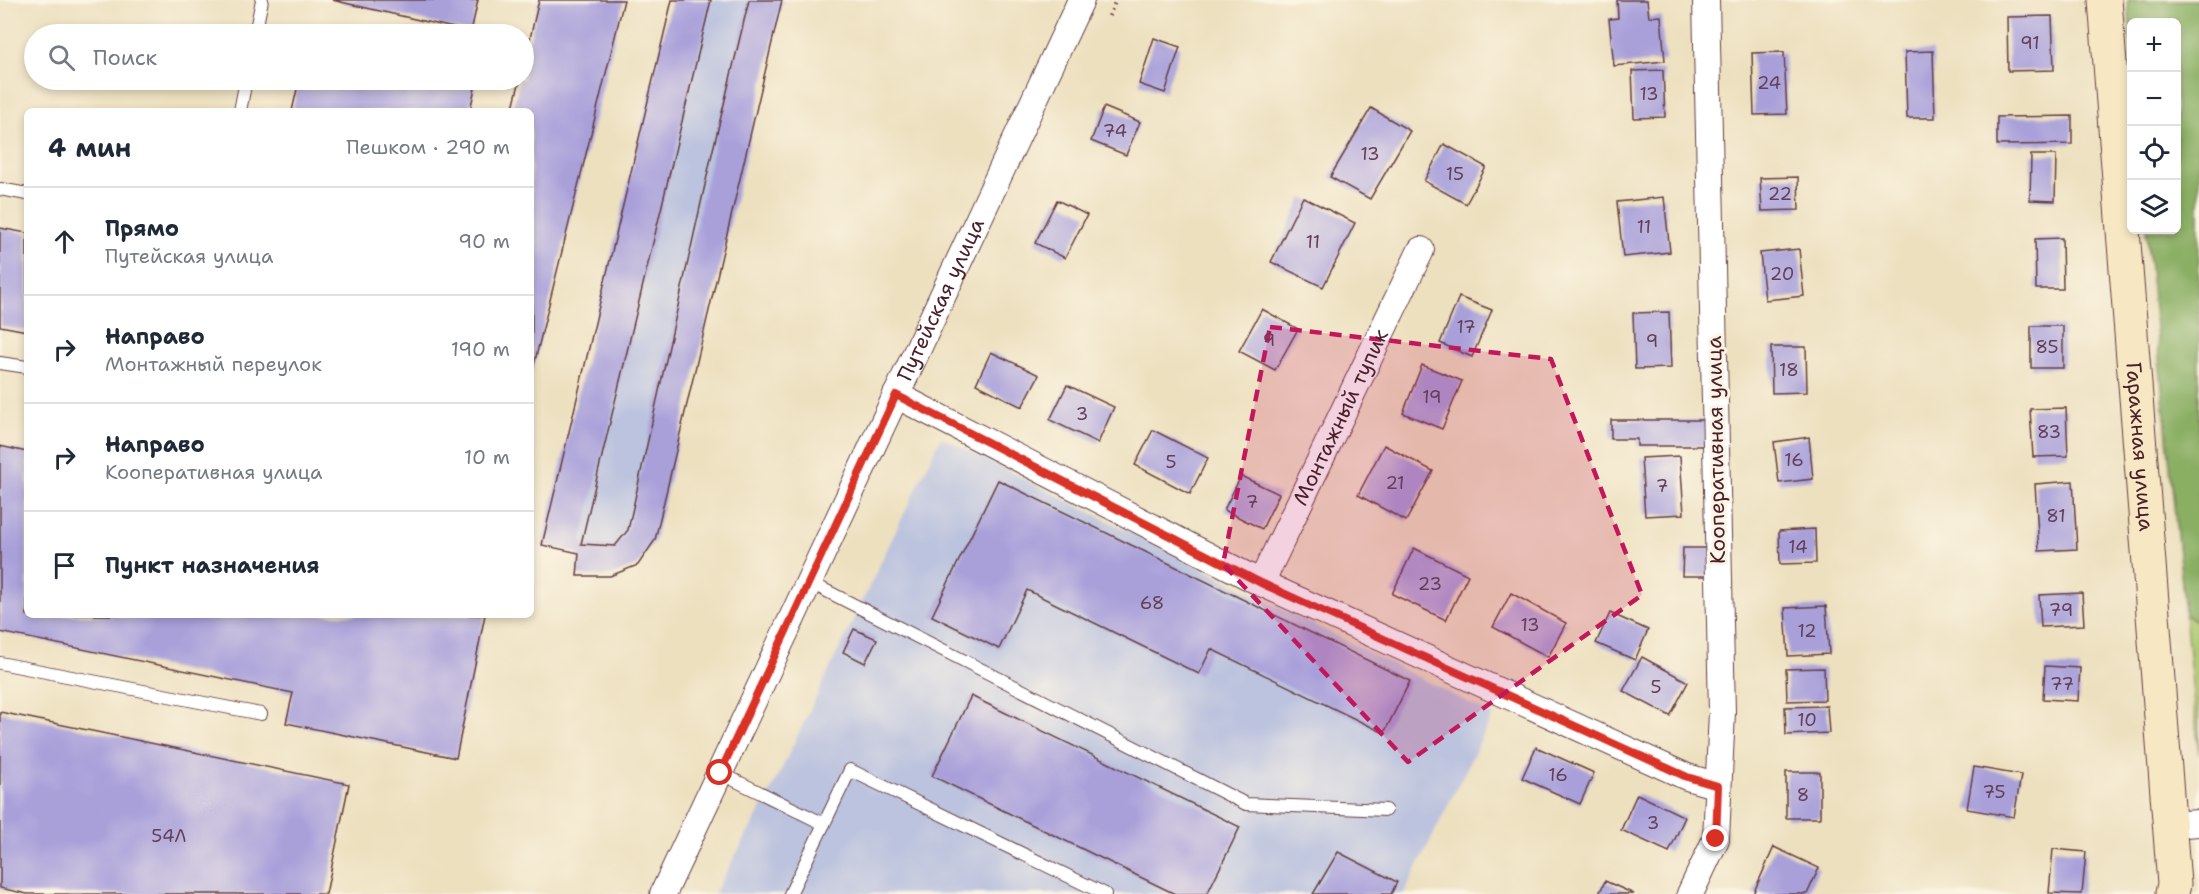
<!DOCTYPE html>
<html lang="ru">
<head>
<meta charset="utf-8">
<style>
  body { margin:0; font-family:"Shantell Sans",sans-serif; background:#f6f6f7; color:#1f2937 }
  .controls { position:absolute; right:18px; top:18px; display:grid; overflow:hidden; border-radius:9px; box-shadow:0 3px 9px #0003 }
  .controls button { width:54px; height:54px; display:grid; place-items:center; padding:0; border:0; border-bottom:2px solid #e0e1e3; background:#fff; color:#1f2937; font:30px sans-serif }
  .stop { position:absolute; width:18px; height:18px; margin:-14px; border:4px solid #d93025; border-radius:50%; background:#fff }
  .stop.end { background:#d93025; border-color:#fff; box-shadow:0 2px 6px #0008 }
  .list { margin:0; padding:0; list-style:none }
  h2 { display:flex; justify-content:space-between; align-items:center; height:78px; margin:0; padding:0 24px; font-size:26px }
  h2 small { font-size:20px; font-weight:400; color:#747a83 }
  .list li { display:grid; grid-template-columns:39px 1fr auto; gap:18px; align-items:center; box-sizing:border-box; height:108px; padding:0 24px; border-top:2px solid #e0e1e3 }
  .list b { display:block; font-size:22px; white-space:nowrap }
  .list p { margin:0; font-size:20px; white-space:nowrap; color:#747a83 }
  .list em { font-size:20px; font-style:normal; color:#747a83 }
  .icon { flex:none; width:33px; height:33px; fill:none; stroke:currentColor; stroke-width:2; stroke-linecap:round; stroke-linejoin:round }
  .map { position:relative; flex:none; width:2199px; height:894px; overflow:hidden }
  .search { position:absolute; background:#fff; box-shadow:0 3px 9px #0003; left:24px; top:24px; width:510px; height:66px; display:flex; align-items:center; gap:15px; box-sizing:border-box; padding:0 21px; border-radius:33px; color:#747a83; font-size:22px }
  .panel { position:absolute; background:#fff; box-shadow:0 3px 9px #0003; left:24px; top:108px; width:510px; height:510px; border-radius:9px }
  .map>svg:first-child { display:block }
  .industrial { fill:#bcc3de }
  .green { fill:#adcb72; stroke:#7c754e; stroke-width:1.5 }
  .forest { fill:#8aaf64; stroke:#6a6748; stroke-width:1.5 }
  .building { fill:#a9a0da }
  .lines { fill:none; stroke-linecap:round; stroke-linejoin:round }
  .lane-casing { stroke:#623c41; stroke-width:14 }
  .street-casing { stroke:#623c41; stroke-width:28 }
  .secondary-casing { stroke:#623c41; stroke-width:35 }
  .path { stroke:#623c41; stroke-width:4; stroke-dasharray:1.5 4.5; stroke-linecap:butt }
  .lane { stroke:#fff; stroke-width:12 }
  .street { stroke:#fff; stroke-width:26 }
  .secondary { stroke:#f7e8c3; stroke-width:33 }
  .route { stroke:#d93025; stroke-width:8 }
  .marked { fill:#c2185b; fill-opacity:0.2; stroke:#c2185b; stroke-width:4.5; stroke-dasharray:12 8; stroke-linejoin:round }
  .labels { text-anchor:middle; stroke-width:6; stroke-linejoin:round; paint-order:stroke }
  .number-label { font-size:18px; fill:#623f57 }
  .street-label { font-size:21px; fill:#4a1f2b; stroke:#fcf5e5 }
</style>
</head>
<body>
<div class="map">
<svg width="2199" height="894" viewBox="0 0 2199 894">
  <rect width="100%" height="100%" fill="#fcf5e5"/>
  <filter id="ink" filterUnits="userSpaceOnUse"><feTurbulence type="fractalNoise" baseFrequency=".0167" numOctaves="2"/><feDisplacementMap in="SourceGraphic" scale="12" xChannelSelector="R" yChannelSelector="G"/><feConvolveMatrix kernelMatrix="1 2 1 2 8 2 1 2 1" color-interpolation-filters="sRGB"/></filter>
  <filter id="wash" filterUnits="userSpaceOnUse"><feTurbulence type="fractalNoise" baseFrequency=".008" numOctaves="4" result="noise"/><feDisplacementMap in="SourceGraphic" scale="24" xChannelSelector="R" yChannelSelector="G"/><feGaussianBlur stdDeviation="1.35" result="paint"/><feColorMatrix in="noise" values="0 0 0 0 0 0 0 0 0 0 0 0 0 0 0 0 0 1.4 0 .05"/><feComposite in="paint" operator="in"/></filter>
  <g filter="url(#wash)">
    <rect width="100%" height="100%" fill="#ede0bf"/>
    <g class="industrial">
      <polygon points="672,0 783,0 655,540 638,565 610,576 577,576 578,553 542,545"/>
      <polygon points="941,437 1493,715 1404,894 714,894 768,797"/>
    </g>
    <polygon class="green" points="2185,614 2199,622 2199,754"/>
    <polygon class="forest" points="2128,0 2199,0 2199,622 2185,614 2146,230 2176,230 2176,22 2132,22 2131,48"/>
    <g id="blocks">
      <g class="building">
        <polygon points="332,0 478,0 471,32"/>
        <polygon points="539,0 624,0 532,373 531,111 512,111 520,80 524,80 524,64"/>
        <polygon points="672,0 711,0 581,544 615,546 628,530 711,158 749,0 782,0 655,540 638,565 610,576 577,576 579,553 542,545"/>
        <polygon points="1617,0 1647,0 1649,17 1661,16 1665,61 1614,66 1609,19 1618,18"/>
        <polygon points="2052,16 2054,70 2008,71 2007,17"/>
        <polygon points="1154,38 1180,47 1165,93 1139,84"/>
        <polygon points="1933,51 1935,118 1907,118 1905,52"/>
        <polygon points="1784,52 1787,114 1754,115 1752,53"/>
        <polygon points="1663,70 1665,117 1634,118 1632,71"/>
        <polygon points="299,80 459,80 476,83 470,111 292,111"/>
        <polygon points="1104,107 1140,122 1126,155 1091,141"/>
        <polygon points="1371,108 1410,131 1370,199 1330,177"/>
        <polygon points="2072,116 2072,144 1997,145 1997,117"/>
        <polygon points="1444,144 1486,167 1466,204 1424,181"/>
        <polygon points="2031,155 2056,155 2055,201 2030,200"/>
        <polygon points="1798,177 1799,210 1762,211 1760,178"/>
        <polygon points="1303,197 1355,223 1323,287 1271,262"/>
        <polygon points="1664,197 1670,252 1623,257 1617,202"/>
        <polygon points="1057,200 1087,215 1065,258 1035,243"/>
        <polygon points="0,228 27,233 27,331 0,326"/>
        <polygon points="2062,238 2063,289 2036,289 2035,239"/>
        <polygon points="1799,249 1804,296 1765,300 1760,253"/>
        <polygon points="1459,297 1492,310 1472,357 1440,343"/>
        <polygon points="1262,309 1298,329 1275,370 1239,351"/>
        <polygon points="1669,312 1671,368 1635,369 1633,313"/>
        <rect x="2031" y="326" width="32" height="42"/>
        <polygon points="1771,347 1806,347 1807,392 1772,393"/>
        <polygon points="991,352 1039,375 1022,407 976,384"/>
        <polygon points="1422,365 1462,381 1442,429 1403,413"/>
        <polygon points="1067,385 1114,407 1098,443 1050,420"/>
        <polygon points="2066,408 2068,456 2033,457 2030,409"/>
        <polygon points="1611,420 1706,420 1706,446 1637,446 1637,439 1611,439"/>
        <polygon points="1153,430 1208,458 1190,494 1135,465"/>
        <polygon points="1809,437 1813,479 1779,483 1774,442"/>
        <polygon points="1384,445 1433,471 1406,521 1358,495"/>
        <polygon points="0,446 27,452 27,615 485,615 456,758 286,723 293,693 0,632"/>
        <polygon points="1680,456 1684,514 1645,516 1641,458"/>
        <polygon points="1241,476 1279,494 1262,529 1224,510"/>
        <polygon points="998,480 1410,681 1384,733 1211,649 1199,674 1027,590 999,649 932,616"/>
        <polygon points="2073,481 2077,549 2039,551 2035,484"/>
        <polygon points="1815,529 1816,563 1780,564 1779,531"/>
        <polygon points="1414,548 1468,575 1446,620 1392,594"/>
        <polygon points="1683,548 1716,548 1717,576 1682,576"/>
        <polygon points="1511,593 1566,623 1548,657 1493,627"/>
        <polygon points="2082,593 2084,625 2041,627 2039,595"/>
        <polygon points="1826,606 1829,654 1788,656 1785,608"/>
        <polygon points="1610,613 1648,630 1635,660 1596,643"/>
        <polygon points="854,629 877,639 865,663 843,652"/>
        <polygon points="1642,657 1688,682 1670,716 1623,691"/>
        <polygon points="2045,666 2080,668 2078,701 2043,699"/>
        <polygon points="1824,668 1825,700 1787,701 1786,669"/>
        <polygon points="971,696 1240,827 1207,894 1175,894 932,776"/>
        <polygon points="1827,706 1829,733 1786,735 1785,707"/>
        <polygon points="0,712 349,784 326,894 27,894 0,888"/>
        <polygon points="1536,747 1594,773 1580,804 1522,778"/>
        <polygon points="1974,767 2021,775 2014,817 1967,809"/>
        <rect x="1786" y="772" width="34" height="46"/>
        <polygon points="1637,794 1685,817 1669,852 1621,830"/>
        <polygon points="1774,847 1819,868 1807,894 1753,894"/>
        <polygon points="2053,849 2086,852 2082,894 2049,893"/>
        <polygon points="1338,852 1397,882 1391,894 1313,894"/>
        <polygon points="1605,881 1634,894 1599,894"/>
      </g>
    </g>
  </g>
  <g filter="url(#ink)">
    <use href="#blocks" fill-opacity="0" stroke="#623c41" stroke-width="1.5"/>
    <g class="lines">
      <g class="lane-casing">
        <g id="lane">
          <polyline points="255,34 262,0"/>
          <polyline points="240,111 246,80"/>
          <polyline points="0,189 27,194"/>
          <polyline points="0,363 27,367"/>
          <polyline points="809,582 1246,804 1386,810"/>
          <polyline points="0,663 261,714"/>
          <polyline points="720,773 824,824 790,894"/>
          <polyline points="824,824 850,770 1105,894"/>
        </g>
      </g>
      <g class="street-casing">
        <g id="street">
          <polyline points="896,395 1261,583 1687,777 1718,786"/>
          <path id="s1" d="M1261 583 1421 250"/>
          <polyline points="2169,825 2199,823"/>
          <path id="s2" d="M663 894 1081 0"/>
          <polyline points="1690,894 1716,839 1722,712 1706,0"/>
        </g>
      </g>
      <g class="secondary-casing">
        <g id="secondary">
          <path id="s3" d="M2105 0 2174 884 2172 894"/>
        </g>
      </g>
      <polyline class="path" points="1109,16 1116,0"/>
      <use href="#lane" class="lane"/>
      <use href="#street" class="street"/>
      <use href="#secondary" class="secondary"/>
    </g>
  </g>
  <g class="lines" filter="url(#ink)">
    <polyline class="route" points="720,773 896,395 1261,583 1687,777 1718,786 1716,839"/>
  </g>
  <path class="marked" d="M1270 327 1551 359 1642 595 1408 762 1223 564Z"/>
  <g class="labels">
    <g class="number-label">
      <text x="2030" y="49">91</text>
      <text x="1769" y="89">24</text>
      <text x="1649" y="100">13</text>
      <text x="1115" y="137">74</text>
      <text x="1370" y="160">13</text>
      <text x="1455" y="180">15</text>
      <text x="1780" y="200">22</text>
      <text x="1644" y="233">11</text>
      <text x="1313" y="248">11</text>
      <text x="1782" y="280">20</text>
      <text x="1466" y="333">17</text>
      <text x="1269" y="346">9</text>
      <text x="1652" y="347">9</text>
      <text x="2047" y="353">85</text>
      <text x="1789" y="376">18</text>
      <text x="1432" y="403">19</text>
      <text x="1082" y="420">3</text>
      <text x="2049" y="438">83</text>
      <text x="1794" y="466">16</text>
      <text x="1171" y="468">5</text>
      <text x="1395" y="489">21</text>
      <text x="1662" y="492">7</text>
      <text x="1252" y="508">7</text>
      <text x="2056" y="522">81</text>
      <text x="1798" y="553">14</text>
      <text x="1430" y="590">23</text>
      <text x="1152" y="609">68</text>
      <text x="2061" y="616">79</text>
      <text x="1530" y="631">13</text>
      <text x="1807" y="637">12</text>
      <text x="2062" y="690">77</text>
      <text x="1656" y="693">5</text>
      <text x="1807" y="726">10</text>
      <text x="1558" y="781">16</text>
      <text x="1994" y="798">75</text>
      <text x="1803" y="801">8</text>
      <text x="1653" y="829">3</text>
      <text x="169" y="842">54Л</text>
    </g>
    <g class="street-label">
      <text dy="7" stroke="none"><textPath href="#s2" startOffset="656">Путейская улица</textPath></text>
      <text dy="7" stroke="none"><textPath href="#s1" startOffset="184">Монтажный тупик</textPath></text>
      <text dy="7" stroke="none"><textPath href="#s3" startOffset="448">Гаражная улица</textPath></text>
      <text transform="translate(1716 450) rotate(-91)" y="7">Кооперативная улица</text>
    </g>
  </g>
</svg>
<div class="controls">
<button>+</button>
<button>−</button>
<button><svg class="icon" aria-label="locate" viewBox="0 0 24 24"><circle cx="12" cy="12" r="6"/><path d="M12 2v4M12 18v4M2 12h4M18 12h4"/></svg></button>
<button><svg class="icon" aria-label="layers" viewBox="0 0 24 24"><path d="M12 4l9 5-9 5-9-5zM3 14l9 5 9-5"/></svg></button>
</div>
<div class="stop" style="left:720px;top:773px"></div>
<div class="stop end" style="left:1716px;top:839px"></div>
<div class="search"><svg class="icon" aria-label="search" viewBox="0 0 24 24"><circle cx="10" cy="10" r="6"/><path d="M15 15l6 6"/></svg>Поиск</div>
<section class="panel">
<h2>4 мин<small>Пешком · 290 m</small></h2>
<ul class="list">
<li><svg class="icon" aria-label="ahead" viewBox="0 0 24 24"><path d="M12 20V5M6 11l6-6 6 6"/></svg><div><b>Прямо</b><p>Путейская улица</p></div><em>90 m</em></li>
<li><svg class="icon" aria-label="right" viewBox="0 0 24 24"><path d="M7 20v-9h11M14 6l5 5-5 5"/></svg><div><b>Направо</b><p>Монтажный переулок</p></div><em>190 m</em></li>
<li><svg class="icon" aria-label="right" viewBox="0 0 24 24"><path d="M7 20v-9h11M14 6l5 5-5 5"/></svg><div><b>Направо</b><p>Кооперативная улица</p></div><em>10 m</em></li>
<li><svg class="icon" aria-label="arrive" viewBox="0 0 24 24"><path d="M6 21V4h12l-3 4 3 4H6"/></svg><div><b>Пункт назначения</b></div></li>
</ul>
</section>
</div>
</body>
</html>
